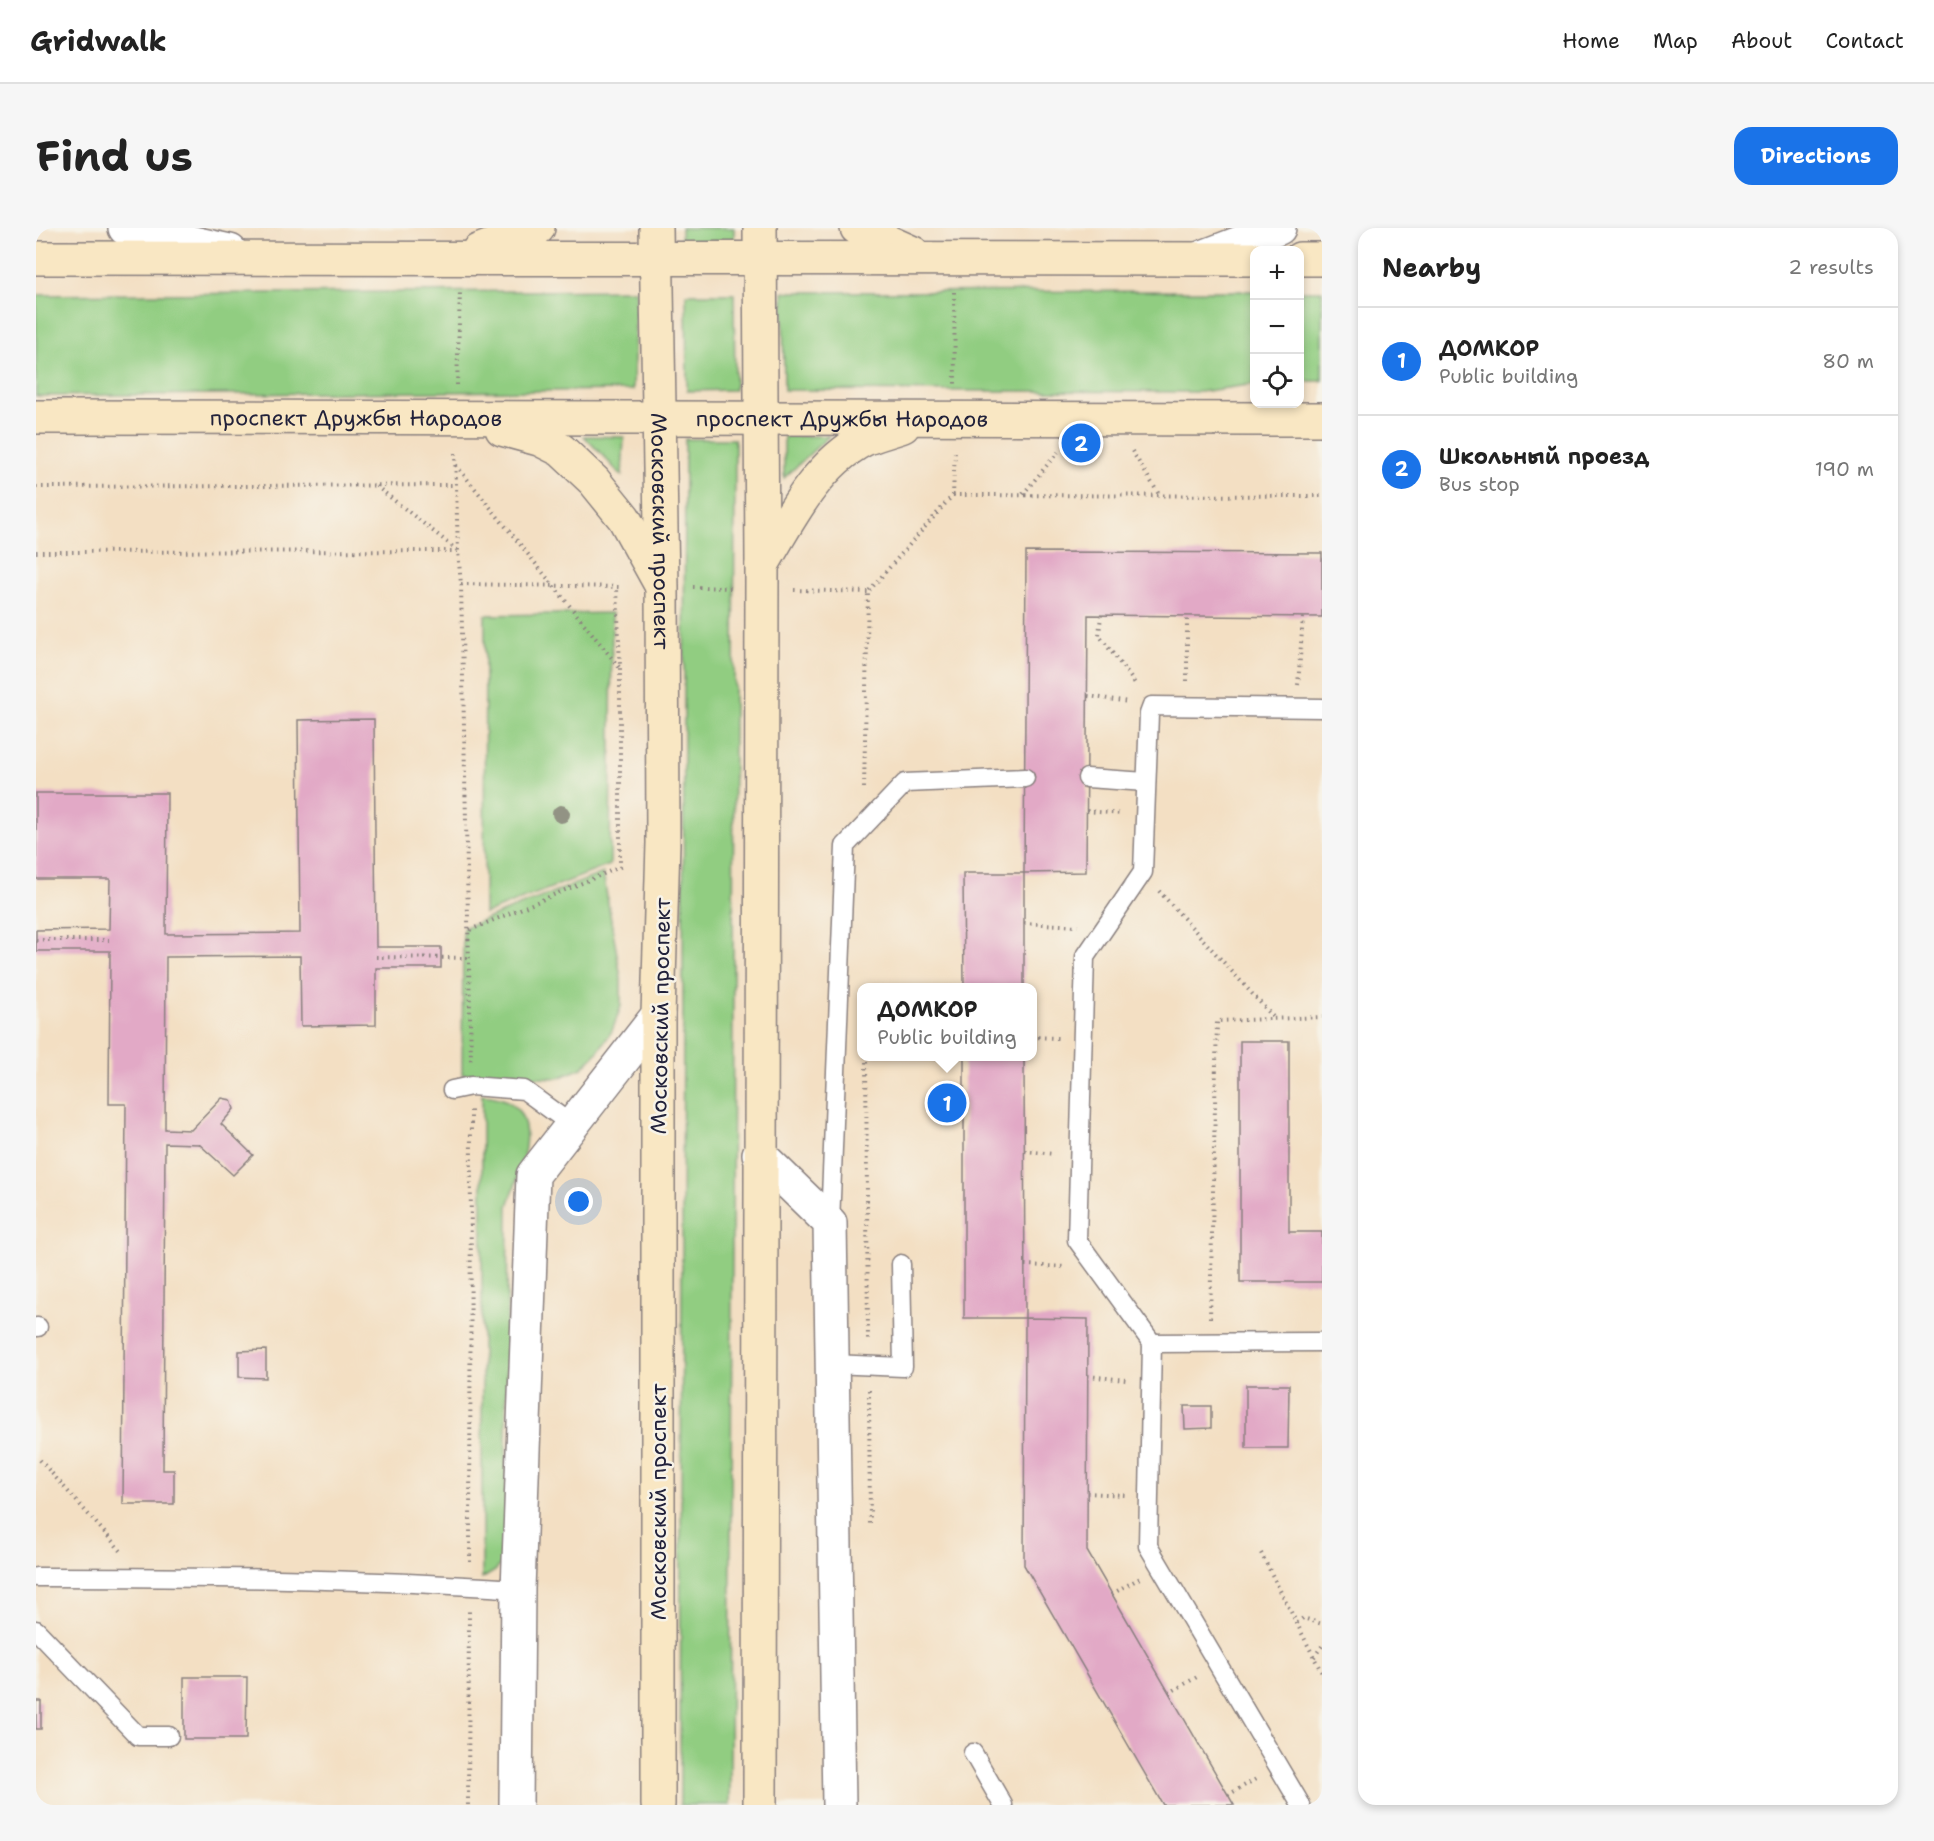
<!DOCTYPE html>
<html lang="en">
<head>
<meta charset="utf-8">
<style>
  body { margin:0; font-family:"Shantell Sans",sans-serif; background:#f6f6f6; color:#222 }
  .controls { position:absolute; right:18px; top:18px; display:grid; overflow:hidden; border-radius:12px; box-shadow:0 3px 9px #0003 }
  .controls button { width:54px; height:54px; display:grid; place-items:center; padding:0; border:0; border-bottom:2px solid #e0e0e0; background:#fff; color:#222; font:30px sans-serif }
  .you { position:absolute; left:543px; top:974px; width:21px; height:21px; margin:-15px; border:4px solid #fff; border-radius:50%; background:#1a73e8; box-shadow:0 0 0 9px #1a73e833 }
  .badge { display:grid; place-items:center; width:39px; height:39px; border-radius:50%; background:#1a73e8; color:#fff; font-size:20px; font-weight:700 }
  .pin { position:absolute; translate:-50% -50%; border:3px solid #fff; box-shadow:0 2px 6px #0006 }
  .popup { position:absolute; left:821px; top:755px; width:180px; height:78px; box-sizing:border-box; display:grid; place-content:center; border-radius:12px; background:#fff; filter:drop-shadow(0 2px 4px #0005); font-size:20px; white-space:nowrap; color:#767676 }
  .popup b { font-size:22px; color:#222 }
  .popup::after { content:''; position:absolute; left:50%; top:100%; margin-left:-12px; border:12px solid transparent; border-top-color:#fff }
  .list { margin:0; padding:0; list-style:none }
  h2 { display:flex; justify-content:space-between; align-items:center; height:78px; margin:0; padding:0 24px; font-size:26px }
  h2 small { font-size:20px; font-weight:400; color:#767676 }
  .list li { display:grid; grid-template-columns:39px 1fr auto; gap:18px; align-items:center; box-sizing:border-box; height:108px; padding:0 24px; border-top:2px solid #e0e0e0 }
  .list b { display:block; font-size:22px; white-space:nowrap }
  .list p { margin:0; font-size:20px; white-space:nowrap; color:#767676 }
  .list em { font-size:20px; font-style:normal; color:#767676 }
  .icon { flex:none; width:33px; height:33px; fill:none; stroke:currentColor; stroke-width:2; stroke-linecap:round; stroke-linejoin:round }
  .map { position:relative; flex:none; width:1286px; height:1577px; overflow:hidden; border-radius:18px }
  header { display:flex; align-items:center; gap:36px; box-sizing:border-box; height:84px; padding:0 30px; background:#fff; border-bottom:2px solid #e0e0e0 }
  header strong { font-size:28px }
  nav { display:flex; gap:33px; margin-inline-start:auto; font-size:21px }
  .intro { display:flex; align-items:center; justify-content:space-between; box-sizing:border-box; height:144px; padding:0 36px }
  h1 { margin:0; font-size:42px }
  .button { padding:15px 27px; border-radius:18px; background:#1a73e8; color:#fff; font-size:21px; font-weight:700 }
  main { display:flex; gap:36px; padding:0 36px }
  aside { flex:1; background:#fff; border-radius:18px; box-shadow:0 3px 9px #0003 }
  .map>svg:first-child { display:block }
  .green { fill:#91cd81; stroke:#5a785e; stroke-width:1.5 }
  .building { fill:#e2a9c6 }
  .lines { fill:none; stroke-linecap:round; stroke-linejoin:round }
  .lane-casing { stroke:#8a807f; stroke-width:21 }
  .street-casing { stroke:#8a807f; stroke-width:36 }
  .secondary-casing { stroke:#8a807f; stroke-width:36 }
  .path { stroke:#8a807f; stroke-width:4; stroke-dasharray:1.5 4.5; stroke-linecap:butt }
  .lane { stroke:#fff; stroke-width:18 }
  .street { stroke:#fff; stroke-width:33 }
  .secondary { stroke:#f9e7c3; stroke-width:33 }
  .tree { fill:#929384 }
  .labels { text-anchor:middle; stroke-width:5; stroke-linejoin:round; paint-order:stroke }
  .street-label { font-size:22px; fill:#22223b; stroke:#f7f3e8 }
</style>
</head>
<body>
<header>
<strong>Gridwalk</strong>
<nav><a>Home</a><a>Map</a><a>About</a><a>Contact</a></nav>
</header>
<div class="intro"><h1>Find us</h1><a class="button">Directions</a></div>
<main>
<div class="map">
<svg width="1286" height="1577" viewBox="0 0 1286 1577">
  <rect width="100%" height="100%" fill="#f7f3e8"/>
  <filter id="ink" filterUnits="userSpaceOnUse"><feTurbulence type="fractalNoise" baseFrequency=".0167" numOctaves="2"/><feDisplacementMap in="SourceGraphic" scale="12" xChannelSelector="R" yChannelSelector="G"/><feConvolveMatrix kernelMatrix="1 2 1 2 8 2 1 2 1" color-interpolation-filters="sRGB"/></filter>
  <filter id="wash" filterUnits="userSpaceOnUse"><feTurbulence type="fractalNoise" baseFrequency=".008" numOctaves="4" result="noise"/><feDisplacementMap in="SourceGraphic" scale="24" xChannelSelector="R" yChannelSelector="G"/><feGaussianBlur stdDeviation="1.35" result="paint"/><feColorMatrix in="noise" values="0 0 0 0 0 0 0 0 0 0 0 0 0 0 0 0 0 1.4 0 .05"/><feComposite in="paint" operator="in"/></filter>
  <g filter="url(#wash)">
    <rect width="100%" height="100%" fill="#f3dfc3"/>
    <g class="green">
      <polygon points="645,0 698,0 698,13 645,14"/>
      <polygon points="600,62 597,162 0,168 0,67"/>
      <polygon points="1218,63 1218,156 1164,164 748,162 747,64"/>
      <rect x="1264" y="63" width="22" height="90"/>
      <polygon points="650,66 698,66 699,162 651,163"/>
      <polygon points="548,208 588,209 586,248"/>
      <polygon points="748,208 793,208 748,250"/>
      <polygon points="649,211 699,211 694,1577 644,1577"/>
      <polygon points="576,385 574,637 448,686 449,387"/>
      <polygon points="567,645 585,750 585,778 576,803 561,825 546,840 522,850 426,846 427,700"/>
      <path d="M446 867C514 871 486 937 472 978L469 1331 459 1343 446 1351Z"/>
    </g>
    <g id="blocks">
      <g class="building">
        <polygon points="990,324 1286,325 1286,389 1052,387 1050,644 988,645"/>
        <polygon points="338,491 340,719 405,719 405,740 340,740 340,797 265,798 264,728 130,729 129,901 155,902 186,870 195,872 198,881 185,896 217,927 197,947 163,916 129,915 127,1242 138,1242 138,1276 87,1276 90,876 73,876 74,723 0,723 0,702 73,701 74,651 0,651 0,565 131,565 130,706 264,705 262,492"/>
        <polygon points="927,645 988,645 988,760 928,760"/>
        <polygon points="1204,813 1253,813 1253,1004 1286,1004 1286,1054 1204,1054"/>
        <polygon points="928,828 988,828 989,1090 928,1090"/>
        <polygon points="989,1090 1052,1091 1051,1323 1198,1577 1127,1577 988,1337"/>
        <polygon points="230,1122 230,1150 203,1149 203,1123"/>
        <polygon points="1210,1157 1253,1157 1252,1220 1210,1220"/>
        <polygon points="1148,1178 1175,1178 1175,1200 1149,1201"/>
        <polygon points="148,1449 211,1449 210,1511 148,1511"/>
        <rect x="0" y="1473" width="5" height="28"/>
      </g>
    </g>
  </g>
  <g filter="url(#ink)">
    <use href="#blocks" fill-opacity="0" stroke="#8a807f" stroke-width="1.5"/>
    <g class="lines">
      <g class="lane-casing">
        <g id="lane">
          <polyline points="1051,550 1110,554"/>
          <polyline points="416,862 435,858 488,862 536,897"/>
          <polyline points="794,995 809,618 869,555 989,550"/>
          <polyline points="0,1099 2,1099"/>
          <polyline points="1116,1115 1286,1114"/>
          <polyline points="796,1136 867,1139 865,1036"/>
          <path d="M0 1349C161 1349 321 1350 482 1361"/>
          <polyline points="0,1402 102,1508 133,1508"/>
          <polyline points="937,1525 967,1577"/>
          <polyline points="1265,1577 1112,1318 1116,1115 1041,1012 1049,729 1107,644 1113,486 1116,478 1286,480"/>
        </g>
      </g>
      <g class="street-casing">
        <g id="street">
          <polyline points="89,0 194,23"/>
          <polyline points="1164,30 1243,0"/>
          <polyline points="723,926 794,995 803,1577"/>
          <polyline points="480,1577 482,1361 497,947 622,787"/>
        </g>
      </g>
      <g class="secondary-casing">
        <g id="secondary">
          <path id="s1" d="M620 0 626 359 627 615 622 787V1577"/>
          <polyline points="821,0 877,25"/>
          <polyline points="442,23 502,0"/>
          <polyline points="0,30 1218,31"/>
          <polyline points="1264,31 1286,31"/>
          <path id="s2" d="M0 189 1286 191"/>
          <polyline points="466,201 503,211 525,222 558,253 588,290 624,355"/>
          <path d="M726 337C753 292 779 238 827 212 839 206 854 203 867 198"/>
          <polyline points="724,1577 726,337 724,0"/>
        </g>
      </g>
      <g class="path">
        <polyline points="918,64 919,159"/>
        <polyline points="421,157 424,63"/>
        <polyline points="1096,223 1124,268"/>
        <polyline points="419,225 422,323 425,356 435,833"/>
        <polyline points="420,237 583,439"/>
        <polyline points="340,258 421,322"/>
        <polyline points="0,259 419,257"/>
        <polyline points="987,266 1022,224"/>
        <polyline points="917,267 1286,268"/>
        <polyline points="0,324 422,323"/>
        <polyline points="425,356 586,359"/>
        <polyline points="657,359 695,360"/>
        <polyline points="758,362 832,364"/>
        <polyline points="1065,387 1063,407 1101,458"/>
        <polyline points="1151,453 1151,388"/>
        <polyline points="1262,457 1267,389"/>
        <polyline points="1052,468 1093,474"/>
        <polyline points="828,560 832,364 917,267 919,222"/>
        <polyline points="1051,583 1086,586"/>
        <polyline points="1123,663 1239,791"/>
        <polyline points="988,695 1042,698"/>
        <polyline points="434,702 584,639 584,439 581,360"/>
        <polyline points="0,712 73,712"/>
        <polyline points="340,729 434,730"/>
        <polyline points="996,809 1023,810"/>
        <polyline points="830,828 832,1113"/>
        <polyline points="989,923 1018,926"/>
        <polyline points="989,1037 1030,1039"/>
        <polyline points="1174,1090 1181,793 1286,789"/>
        <polyline points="1052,1148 1090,1152"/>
        <polyline points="833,1162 834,1299"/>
        <polyline points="4,1232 85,1323"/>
        <polyline points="1051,1265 1089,1267"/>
        <polyline points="1225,1325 1286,1445"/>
        <polyline points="434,1334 435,882"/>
        <polyline points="1076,1366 1104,1350"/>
        <polyline points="1261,1395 1267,1390 1286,1396"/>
        <polyline points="1278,1429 1286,1418"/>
        <polyline points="1133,1465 1161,1449"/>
        <polyline points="1192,1567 1220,1551"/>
        <polyline points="432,1577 433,1383"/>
      </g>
      <use href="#lane" class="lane"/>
      <use href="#street" class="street"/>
      <use href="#secondary" class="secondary"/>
    </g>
    <circle class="tree" cx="525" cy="586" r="9"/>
  </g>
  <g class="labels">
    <g class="street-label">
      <text dy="8" stroke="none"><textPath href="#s2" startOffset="320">проспект Дружбы Народов</textPath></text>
      <text dy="8" stroke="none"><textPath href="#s2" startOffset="806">проспект Дружбы Народов</textPath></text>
      <text dy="8" stroke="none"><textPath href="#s1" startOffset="303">Московский проспект</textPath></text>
      <text transform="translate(624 788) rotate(-89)" y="8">Московский проспект</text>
      <text transform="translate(622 1274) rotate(-90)" y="8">Московский проспект</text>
    </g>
  </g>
</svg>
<div class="controls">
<button>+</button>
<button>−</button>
<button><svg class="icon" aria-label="locate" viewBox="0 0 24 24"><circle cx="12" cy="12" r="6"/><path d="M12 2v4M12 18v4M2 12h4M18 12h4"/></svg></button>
</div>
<div class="you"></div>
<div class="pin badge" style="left:911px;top:875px">1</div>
<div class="popup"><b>ДОМКОР</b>Public building</div>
<div class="pin badge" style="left:1045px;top:215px">2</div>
</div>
<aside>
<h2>Nearby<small>2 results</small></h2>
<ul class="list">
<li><span class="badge">1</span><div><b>ДОМКОР</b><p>Public building</p></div><em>80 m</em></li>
<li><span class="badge">2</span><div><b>Школьный проезд</b><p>Bus stop</p></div><em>190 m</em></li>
</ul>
</aside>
</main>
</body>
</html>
